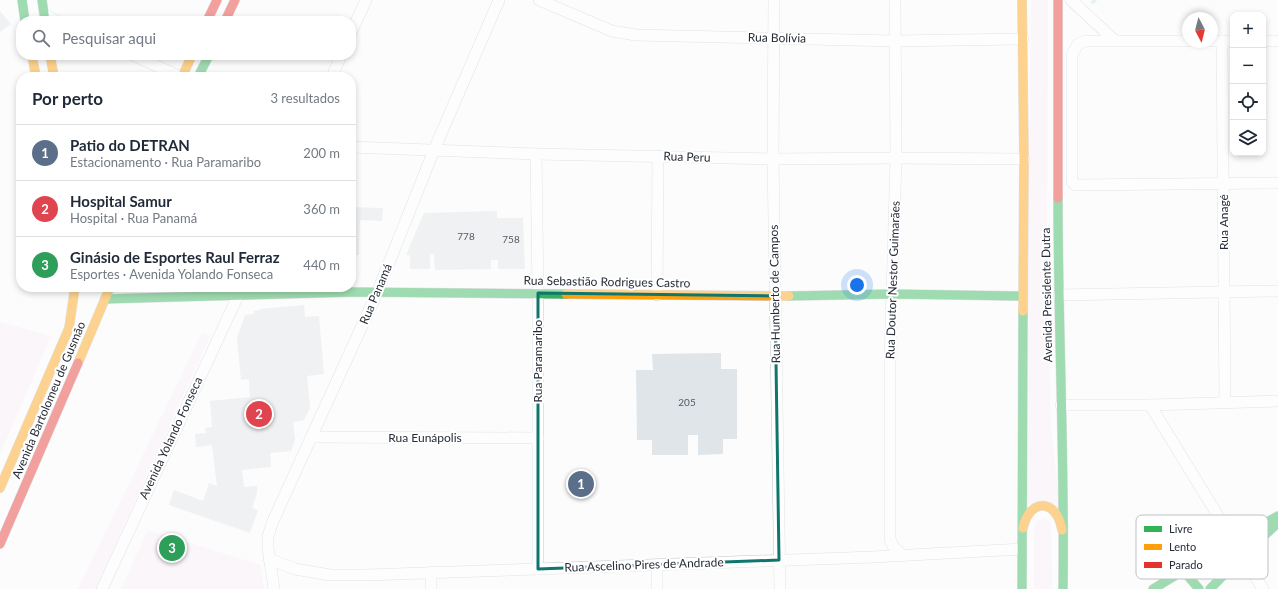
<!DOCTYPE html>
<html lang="pt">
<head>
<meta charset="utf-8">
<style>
  body { margin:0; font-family:Lato,sans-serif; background:#f6f6f7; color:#1f2937 }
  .controls { position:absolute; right:12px; top:12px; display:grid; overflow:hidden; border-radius:8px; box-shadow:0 2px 6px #0003 }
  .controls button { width:36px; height:36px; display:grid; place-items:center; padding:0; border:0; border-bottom:1px solid #e0e1e3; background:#fff; color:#1f2937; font:20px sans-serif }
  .compass { position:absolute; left:1182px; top:12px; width:36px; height:36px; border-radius:50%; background:#fff; box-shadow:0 2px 6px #0003; rotate:173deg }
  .you { position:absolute; left:857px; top:285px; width:14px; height:14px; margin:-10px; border:3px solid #fff; border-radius:50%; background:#1a73e8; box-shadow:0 0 0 6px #1a73e833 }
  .badge { display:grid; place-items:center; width:26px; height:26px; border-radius:50%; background:#ea580c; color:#fff; font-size:13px; font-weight:700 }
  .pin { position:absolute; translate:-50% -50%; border:2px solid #fff; box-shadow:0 1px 4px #0006 }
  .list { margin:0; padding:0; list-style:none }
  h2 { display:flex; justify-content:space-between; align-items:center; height:52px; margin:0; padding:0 16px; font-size:17px }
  h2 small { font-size:13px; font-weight:400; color:#747a83 }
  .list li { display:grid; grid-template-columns:26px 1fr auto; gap:12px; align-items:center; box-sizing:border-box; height:56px; padding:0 16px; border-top:1px solid #e0e1e3 }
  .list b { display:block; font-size:15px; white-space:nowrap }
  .list p { margin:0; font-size:13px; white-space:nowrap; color:#747a83 }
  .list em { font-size:13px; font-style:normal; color:#747a83 }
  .icon { flex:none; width:22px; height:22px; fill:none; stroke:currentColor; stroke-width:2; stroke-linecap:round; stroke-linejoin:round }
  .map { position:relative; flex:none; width:1278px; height:589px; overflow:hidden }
  .search { position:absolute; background:#fff; box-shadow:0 2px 6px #0003; left:16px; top:16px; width:340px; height:44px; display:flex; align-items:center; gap:10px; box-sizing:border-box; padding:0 14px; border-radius:16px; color:#747a83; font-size:15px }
  .panel { position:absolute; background:#fff; box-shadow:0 2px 6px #0003; left:16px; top:72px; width:340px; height:220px; border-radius:16px }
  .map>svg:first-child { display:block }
  .green { fill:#f8eff8 }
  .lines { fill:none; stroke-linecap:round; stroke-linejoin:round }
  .stream { stroke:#c8e6e8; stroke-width:3.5 }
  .building { fill:#dfe5e9 }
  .street-casing { stroke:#c3c6cb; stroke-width:12 }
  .fast-casing { stroke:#c3c6cb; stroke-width:10 }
  .slow-casing { stroke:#c3c6cb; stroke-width:10 }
  .jam-casing { stroke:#c3c6cb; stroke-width:10 }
  .street { stroke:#fff; stroke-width:11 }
  .fast { stroke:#30b455; stroke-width:9 }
  .slow { stroke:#ff9f0a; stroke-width:9 }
  .jam { stroke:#e5322d; stroke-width:9 }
  .marked { fill:none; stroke:#0f766e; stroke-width:3; stroke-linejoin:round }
  .labels { text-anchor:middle; stroke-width:4; stroke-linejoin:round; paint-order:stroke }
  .number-label { font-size:10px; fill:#545a64 }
  .street-label { font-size:12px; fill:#262c37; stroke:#fff }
  .key { fill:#fff; stroke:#bec0c3; stroke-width:1 }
  .key-label { font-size:11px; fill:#262c37 }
</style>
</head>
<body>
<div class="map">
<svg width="1278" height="589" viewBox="0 0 1278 589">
  <rect width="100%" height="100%" fill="#fcfcfc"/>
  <g class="green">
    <polygon points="1031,0 1048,0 1047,218 1051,431 1060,506 1026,504"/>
    <polygon points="0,322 51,336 0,454"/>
    <polygon points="202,333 210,336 95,589 78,589"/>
    <path d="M1044 518 1049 520 1051 524 1052 589H1034V532C1035 523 1035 521 1044 518Z"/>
    <polygon points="148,530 260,565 264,589 121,589"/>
    <polygon points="1230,551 1234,554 1206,584 1198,579 1197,568"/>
  </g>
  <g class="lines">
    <polyline class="stream" points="1093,2 1095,0"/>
  </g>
  <g class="building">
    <polygon points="0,11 11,24 0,32"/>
    <polygon points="351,207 383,208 382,221 360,220 359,255 351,255"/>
    <polygon points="497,211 497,218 523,218 525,269 498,269 498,260 491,260 491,269 435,270 434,254 430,254 430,269 410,269 410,255 406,255 424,213"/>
    <polygon points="304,305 305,317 319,316 324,374 307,376 310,408 304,420 293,422 295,440 291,451 270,453 271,467 242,470 244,487 257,486 257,493 252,508 258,510 250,533 169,505 174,490 203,501 209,483 217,486 212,445 196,447 195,434 206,433 205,428 212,427 210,401 250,397 249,379 241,380 237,338 245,315 254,314 254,311 260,310 260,309"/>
    <polygon points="721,353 721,369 737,369 737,439 723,439 723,454 698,455 698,435 688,435 688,455 652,455 652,440 637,440 636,370 653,370 652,354"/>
  </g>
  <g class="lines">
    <g class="street-casing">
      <g id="street">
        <polyline points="539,0 612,31 636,35 896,41 1023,39"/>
        <polyline points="774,0 773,159 780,589"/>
        <polyline points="895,0 896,158 890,361 890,539 893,546 902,555"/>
        <polyline points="1071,0 1114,40"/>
        <polyline points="45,15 57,21"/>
        <polyline points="351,33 366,0"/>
        <polyline points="1188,41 1086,41 1078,44 1072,55 1072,182 1075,185 1278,183"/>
        <polyline points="1212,41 1233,41"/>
        <polyline points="1222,41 1225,403"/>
        <polyline points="1263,41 1278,41"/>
        <polyline points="133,55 181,77"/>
        <polyline points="332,77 341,55"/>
        <polyline points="351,147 536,154 773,159 896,158 1024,159"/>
        <polyline points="536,154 538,293 538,569"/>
        <polyline points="657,295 658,156"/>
        <polyline points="1059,295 1278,291"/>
        <polyline points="1061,405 1150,405 1278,401"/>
        <polyline points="1150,405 1263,589"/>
        <polyline points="312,437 538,438"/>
        <polyline points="269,559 295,569 330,575 367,575 873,557 1021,549"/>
        <polyline points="102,589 242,287"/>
        <polyline points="274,589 268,548 268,536 273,521 377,293 434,150 499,0"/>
        <polyline points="431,589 431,572"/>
        <polyline points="657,589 657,565"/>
      </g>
    </g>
    <g class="fast-casing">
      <g id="fast">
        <polyline points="22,0 25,21"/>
        <polyline points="42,0 45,21"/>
        <polyline points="198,77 209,55"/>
        <path d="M1058 198C1058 329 1065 459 1063 589"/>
        <polyline points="789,296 892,294 1023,296"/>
        <polyline points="105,299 354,292 566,294"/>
        <polyline points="1183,570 1199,589"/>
        <polyline points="1022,589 1023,311"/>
        <polyline points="1153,589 1234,540 1278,516"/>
        <polyline points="1210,589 1243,555 1278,523"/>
      </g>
    </g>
    <g class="slow-casing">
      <g id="slow">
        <polyline points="1022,0 1024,159 1023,311"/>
        <polyline points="32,55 36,77"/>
        <polyline points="50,55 54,77"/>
        <polyline points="182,77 192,55"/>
        <polyline points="566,294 789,296"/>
        <polyline points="78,363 110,287"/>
        <polyline points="0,488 69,328 75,287"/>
        <path d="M1023 528C1030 497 1057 499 1062 530"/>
      </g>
    </g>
    <g class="jam-casing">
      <g id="jam">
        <polyline points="1058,0 1058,198"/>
        <polyline points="207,21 217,0"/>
        <polyline points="225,21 235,0"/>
        <polyline points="0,544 78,363"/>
      </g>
    </g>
    <use href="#street" class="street"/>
    <use href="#fast" class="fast"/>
    <use href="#slow" class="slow"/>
    <use href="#jam" class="jam"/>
  </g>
  <path d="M0 0H1278V589H0ZM538 293 775 296 779 560 538 569Z" fill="#fcfcfc" fill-opacity=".55" fill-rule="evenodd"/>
  <path class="marked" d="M538 293 775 296 779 560 538 569Z"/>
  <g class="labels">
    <g class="number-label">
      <text x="466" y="240">778</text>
      <text x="511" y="243">758</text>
      <text x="687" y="406">205</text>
    </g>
    <g class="street-label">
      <text transform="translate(777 38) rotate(1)" y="4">Rua Bolívia</text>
      <text transform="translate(687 157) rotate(2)" y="4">Rua Peru</text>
      <text transform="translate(1224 222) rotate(-90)" y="4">Rua Anagé</text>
      <text transform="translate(893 280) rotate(-88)" y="4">Rua Doutor Nestor Guimarães</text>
      <text transform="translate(607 282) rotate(1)" y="4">Rua Sebastião Rodrigues Castro</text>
      <text transform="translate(376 294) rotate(-67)" y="4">Rua Panamá</text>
      <text transform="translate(775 294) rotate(-91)" y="4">Rua Humberto de Campos</text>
      <text transform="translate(1047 295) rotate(-91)" y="4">Avenida Presidente Dutra</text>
      <text transform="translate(538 361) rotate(-90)" y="4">Rua Paramaribo</text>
      <text transform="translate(49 400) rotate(-67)" y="4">Avenida Bartolomeu de Gusmão</text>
      <text transform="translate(171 438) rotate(-65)" y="4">Avenida Yolando Fonseca</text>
      <text x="425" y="442">Rua Eunápolis</text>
      <text transform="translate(644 565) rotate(-2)" y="4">Rua Ascelino Pires de Andrade</text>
    </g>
  </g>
  <rect x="1136" y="515" width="132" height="64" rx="6" class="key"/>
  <rect x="1144" y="526" width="18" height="6" fill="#30b455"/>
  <rect x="1144" y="544" width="18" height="6" fill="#ff9f0a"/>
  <rect x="1144" y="562" width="18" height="6" fill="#e5322d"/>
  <g class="key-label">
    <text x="1169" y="533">Livre</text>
    <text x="1169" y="551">Lento</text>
    <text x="1169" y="569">Parado</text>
  </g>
</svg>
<div class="controls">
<button>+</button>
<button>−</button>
<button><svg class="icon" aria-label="locate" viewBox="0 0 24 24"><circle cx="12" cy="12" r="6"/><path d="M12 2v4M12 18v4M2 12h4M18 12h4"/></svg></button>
<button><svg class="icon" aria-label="layers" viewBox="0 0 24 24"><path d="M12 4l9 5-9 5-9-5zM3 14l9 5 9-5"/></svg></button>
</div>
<svg class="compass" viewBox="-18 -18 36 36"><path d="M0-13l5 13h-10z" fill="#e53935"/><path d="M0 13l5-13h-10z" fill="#747a83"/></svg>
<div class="you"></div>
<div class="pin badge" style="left:581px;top:484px;background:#5c6f8a">1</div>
<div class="pin badge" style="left:259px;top:414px;background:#e0444e">2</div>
<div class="pin badge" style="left:172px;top:548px;background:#2e9e5b">3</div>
<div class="search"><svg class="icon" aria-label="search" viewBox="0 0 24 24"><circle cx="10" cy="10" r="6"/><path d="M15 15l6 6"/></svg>Pesquisar aqui</div>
<section class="panel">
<h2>Por perto<small>3 resultados</small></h2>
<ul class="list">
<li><span class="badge" style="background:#5c6f8a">1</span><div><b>Patio do DETRAN</b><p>Estacionamento · Rua Paramaribo</p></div><em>200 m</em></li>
<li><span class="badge" style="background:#e0444e">2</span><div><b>Hospital Samur</b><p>Hospital · Rua Panamá</p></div><em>360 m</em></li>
<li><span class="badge" style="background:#2e9e5b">3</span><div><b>Ginásio de Esportes Raul Ferraz</b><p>Esportes · Avenida Yolando Fonseca</p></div><em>440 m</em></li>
</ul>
</section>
</div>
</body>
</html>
